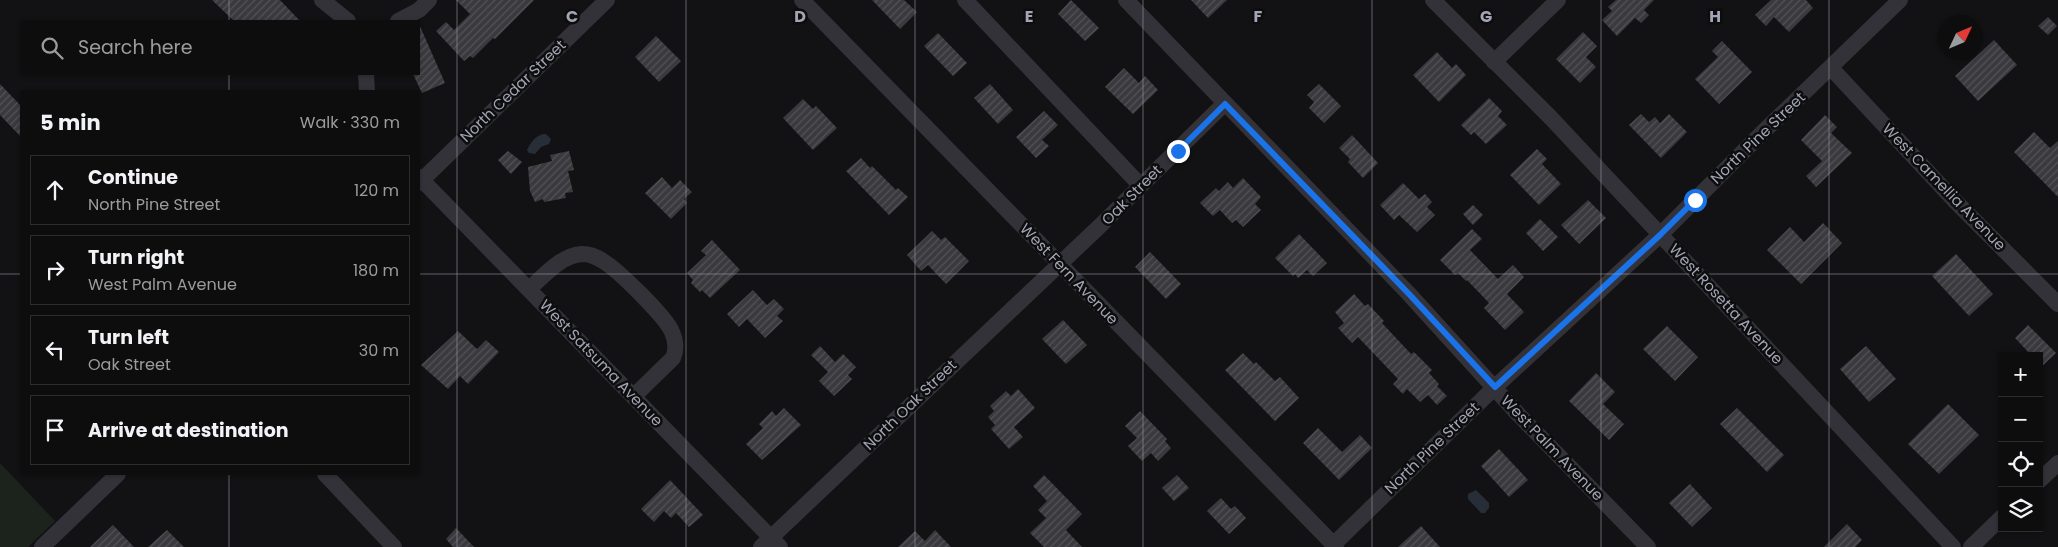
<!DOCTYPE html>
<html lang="en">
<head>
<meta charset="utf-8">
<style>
  body { margin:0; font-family:Poppins,sans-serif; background:#1c1b1c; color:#f1f3f6 }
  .controls { position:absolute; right:15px; bottom:15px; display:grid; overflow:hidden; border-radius:0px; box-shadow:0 1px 4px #0004 }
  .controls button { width:45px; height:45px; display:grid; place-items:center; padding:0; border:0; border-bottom:1px solid #2e2d2e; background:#0e0d0e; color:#f1f3f6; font:25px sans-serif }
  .compass { position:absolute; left:1938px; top:15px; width:45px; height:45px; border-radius:50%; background:#0e0d0e; box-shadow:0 1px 4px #0004; rotate:46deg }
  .stop { position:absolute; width:15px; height:15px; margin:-11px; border:4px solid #1a73e8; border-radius:50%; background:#fff }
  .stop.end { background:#1a73e8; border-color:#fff; box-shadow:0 1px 5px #0008 }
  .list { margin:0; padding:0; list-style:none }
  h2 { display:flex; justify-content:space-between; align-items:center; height:65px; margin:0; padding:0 20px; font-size:21px }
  h2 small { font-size:16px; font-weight:400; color:#9b9c9e }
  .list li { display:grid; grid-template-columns:32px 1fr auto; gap:15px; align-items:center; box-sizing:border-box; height:70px; margin:0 10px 10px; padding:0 10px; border:1px solid #2e2d2e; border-radius:0px }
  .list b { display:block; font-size:19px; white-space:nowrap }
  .list p { margin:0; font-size:16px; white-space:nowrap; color:#9b9c9e }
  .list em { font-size:16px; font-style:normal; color:#9b9c9e }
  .icon { flex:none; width:28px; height:28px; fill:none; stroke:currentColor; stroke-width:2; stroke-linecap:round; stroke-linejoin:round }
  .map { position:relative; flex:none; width:2058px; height:547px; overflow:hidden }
  .search { position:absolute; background:#0e0d0e; box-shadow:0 1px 4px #0004; left:20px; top:20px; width:400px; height:55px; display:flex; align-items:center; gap:12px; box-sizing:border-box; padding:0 18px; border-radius:0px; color:#9b9c9e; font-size:19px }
  .panel { position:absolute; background:#0e0d0e; box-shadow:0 1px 4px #0004; left:20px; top:90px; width:400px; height:385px; border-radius:0px }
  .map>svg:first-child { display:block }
  .green { fill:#1c231d }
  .water { fill:#272e38 }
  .building { fill:url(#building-hatch) }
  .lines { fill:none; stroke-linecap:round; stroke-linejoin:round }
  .minor { stroke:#323238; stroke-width:16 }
  .route { stroke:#1a73e8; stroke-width:6 }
  .grid { fill:none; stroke:#a2a5b5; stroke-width:1; stroke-opacity:0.55 }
  .labels { text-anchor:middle; stroke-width:5; stroke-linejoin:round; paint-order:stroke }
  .street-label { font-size:15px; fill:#a2a5b5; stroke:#0d0d0e }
  .grid-label { font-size:16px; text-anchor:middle; font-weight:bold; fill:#a2a5b5; stroke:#0d0d0e; stroke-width:5; stroke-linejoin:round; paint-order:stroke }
</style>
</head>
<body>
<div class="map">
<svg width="2058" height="547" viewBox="0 0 2058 547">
  <defs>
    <pattern id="building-hatch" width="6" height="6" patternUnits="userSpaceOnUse" patternTransform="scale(1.25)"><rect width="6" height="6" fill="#39393e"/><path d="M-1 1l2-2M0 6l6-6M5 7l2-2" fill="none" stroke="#525358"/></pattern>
  </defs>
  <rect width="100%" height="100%" fill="#121113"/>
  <polygon class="green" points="0,463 55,521 28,547 0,547"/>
  <g class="water">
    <path d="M546 134 551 139 549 144 541 147 535 154 529 153 527 150C531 142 536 134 546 134Z"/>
    <polygon points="1476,490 1489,503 1489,508 1485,513 1481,513 1468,499 1468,494"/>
  </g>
  <g class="building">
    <polygon points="212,0 280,0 300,21 234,21"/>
    <polygon points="456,0 534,0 495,39 493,38 473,58 470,56 464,61 436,31 446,22 454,30 470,14"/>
    <polygon points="872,0 904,0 917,12 900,29"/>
    <polygon points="1071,0 1099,28 1085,41 1058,14"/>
    <polygon points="1191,0 1227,0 1208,18"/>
    <polygon points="1616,0 1654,0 1644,10 1649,15 1641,23 1635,18 1617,36 1602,20 1612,11 1608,7"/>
    <polygon points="1771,0 1806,0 1813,8 1789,32 1774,17 1766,26 1755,15"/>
    <polygon points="2048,17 2057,26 2048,35 2038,26"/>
    <polygon points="419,24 445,83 422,93 413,74 419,74"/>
    <polygon points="1583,32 1597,46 1586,57 1596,67 1580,83 1556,59"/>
    <polygon points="938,33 967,63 953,76 924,46"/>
    <polygon points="656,36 681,61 659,82 635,57"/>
    <polygon points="1994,40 2017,65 1978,101 1955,76"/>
    <polygon points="1722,41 1752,72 1719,104 1695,79 1718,57 1712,51"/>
    <polygon points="1437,52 1452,68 1456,64 1466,75 1439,102 1413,75"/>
    <polygon points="1124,68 1139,83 1145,76 1158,90 1133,114 1105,87"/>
    <polygon points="0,84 21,106 21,137 0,115"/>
    <polygon points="990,84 1013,110 998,124 974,98"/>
    <polygon points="1319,84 1341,106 1324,123 1309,108 1314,102 1307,95"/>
    <polygon points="1489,98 1502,111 1498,116 1507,125 1486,144 1474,132 1471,135 1461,125"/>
    <polygon points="803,99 813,109 816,106 837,128 813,150 783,118"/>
    <polygon points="1044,111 1058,125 1042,140 1049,146 1036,158 1016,137"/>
    <polygon points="1641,114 1649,122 1655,117 1660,123 1669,114 1687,132 1661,158 1629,125"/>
    <polygon points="1825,115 1837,127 1831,133 1852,153 1816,187 1806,176 1822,161 1801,140"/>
    <polygon points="2034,132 2050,148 2058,141 2058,197 2014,152"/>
    <polygon points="1352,135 1378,163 1363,178 1348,162 1350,159 1339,148"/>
    <polygon points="1537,149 1547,159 1542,164 1561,184 1539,205 1510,175"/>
    <polygon points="508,151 522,162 511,174 498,160"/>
    <polygon points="569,151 574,170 568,171 573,192 565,193 566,198 544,202 543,199 535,202 530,191 528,167 552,161 550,155"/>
    <polygon points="861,158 870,168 872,166 896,190 898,188 908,197 889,215 846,171"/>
    <polygon points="662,177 672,188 680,180 692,192 684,199 687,203 671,219 645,193"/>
    <polygon points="1243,178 1261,197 1255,204 1261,210 1243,227 1236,220 1232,223 1220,210 1213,216 1200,203 1216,188 1219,191 1228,182 1233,188"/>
    <polygon points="1403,183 1419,199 1425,194 1432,202 1427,207 1435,215 1417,232 1399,215 1394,220 1380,205"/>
    <polygon points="1588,200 1606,218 1579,244 1561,225"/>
    <polygon points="1473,205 1483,215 1473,225 1463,214"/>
    <polygon points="1540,219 1558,237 1543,251 1526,233"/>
    <polygon points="1823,223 1842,243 1801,284 1767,250 1790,227 1804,242"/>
    <polygon points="1472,229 1482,239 1470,250 1498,279 1513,265 1524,277 1507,294 1524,312 1505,330 1484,308 1489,303 1467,280 1466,281 1458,273 1455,275 1440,260"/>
    <polygon points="932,231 941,240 945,237 969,261 946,284 928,265 921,271 907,255"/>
    <polygon points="1299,234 1327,263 1313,276 1307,270 1298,278 1295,274 1293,276 1275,258"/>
    <polygon points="712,240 740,270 710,298 702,290 700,292 691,283 693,280 687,273 706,255 701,251"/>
    <polygon points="1150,252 1181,284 1166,299 1135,267"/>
    <polygon points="1956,254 1993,294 1969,316 1932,276"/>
    <polygon points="753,290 767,305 774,299 784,309 777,316 783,321 765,338 747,319 739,327 727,314"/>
    <polygon points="1354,294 1365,306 1368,304 1384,321 1382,323 1411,354 1414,352 1432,370 1429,373 1439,384 1437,386 1447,396 1437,405 1428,395 1420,402 1407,389 1403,394 1393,384 1398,379 1358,337 1352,343 1338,328 1344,323 1335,312"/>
    <polygon points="1063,320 1087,345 1066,364 1042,339"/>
    <polygon points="2028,325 2056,353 2039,369 2039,356 2032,356 2015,338"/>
    <polygon points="1667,326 1698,357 1675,381 1643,349"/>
    <polygon points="458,331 477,349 486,340 499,352 468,384 460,376 448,389 421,365"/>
    <polygon points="820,346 835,362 843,354 856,367 848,375 852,379 834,396 819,381 828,372 811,355"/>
    <polygon points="1866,346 1896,379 1869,402 1840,369"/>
    <polygon points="1243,353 1254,364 1256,362 1275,381 1280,377 1299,398 1275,421 1225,370"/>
    <polygon points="1596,373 1615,392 1603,404 1624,424 1609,440 1569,401"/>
    <polygon points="1018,389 1035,408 1014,427 1023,437 1009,449 991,429 995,425 988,417 994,411 990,406 1006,391 1011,396"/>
    <polygon points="1948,404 1979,435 1939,474 1908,444"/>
    <polygon points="784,408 801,425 762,460 746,444 763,428 759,424 772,411 776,416"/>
    <polygon points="1737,408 1784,455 1767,472 1720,424"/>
    <polygon points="1140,411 1167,439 1165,441 1171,448 1158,461 1151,453 1142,461 1128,446 1137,438 1125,426"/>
    <polygon points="1318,428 1342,452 1360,435 1372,448 1339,480 1303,443"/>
    <polygon points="1499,449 1528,480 1509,497 1481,466"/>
    <polygon points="1044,475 1082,514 1066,530 1082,547 1044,547 1030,533 1046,518 1038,510 1047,501 1033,486"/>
    <polygon points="1177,475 1189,488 1174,501 1162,488"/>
    <polygon points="670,480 703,515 689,527 676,513 671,518 664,511 654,522 641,509"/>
    <polygon points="1690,484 1712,508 1692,527 1669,503"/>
    <polygon points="1221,498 1231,509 1235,506 1246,518 1229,534 1207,511"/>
    <polygon points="1847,524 1862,540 1855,547 1824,547"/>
    <polygon points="113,525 134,547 90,547"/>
    <polygon points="1421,526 1440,547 1398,547"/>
    <polygon points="456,528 474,547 453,547 446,539"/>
    <polygon points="167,530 184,547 148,547"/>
    <polygon points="935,530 951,547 898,547 915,531 925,541"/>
  </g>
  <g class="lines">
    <g class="minor">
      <polyline points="322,0 348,21"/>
      <polyline points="802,0 1336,547"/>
      <polyline points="965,0 1140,185"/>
      <polyline points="1126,0 1409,294 1518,414 1648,547"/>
      <polyline points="1433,0 1551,118 1953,547"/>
      <polyline points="398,21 419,10 429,0"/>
      <polyline points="1494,62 1558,0"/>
      <polyline points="1831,68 1955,201 2058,304"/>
      <polyline points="366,74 367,91"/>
      <polyline points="419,177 780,547"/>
      <polyline points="419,183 607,0"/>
      <path d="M529 289C543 277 561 255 582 254 590 254 597 257 603 261 618 270 666 317 672 332 676 341 677 349 673 358L634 396"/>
      <polyline points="325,474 394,547"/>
      <polyline points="2039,481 2058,463"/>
      <polyline points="1333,545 1495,387 1660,235 1762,133 1900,0"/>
      <polyline points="42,547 118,474"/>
      <polyline points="761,547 1102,224 1225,103"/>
      <polyline points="1971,547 2002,517"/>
    </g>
  </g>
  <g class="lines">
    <polyline class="route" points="1178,151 1225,104 1409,294 1495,387 1660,235 1695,200"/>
  </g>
  <path class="grid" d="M229 0V21M457 0V547M686 0V547M915 0V547M1143 0V547M1372 0V547M1601 0V547M1829 0V547M229 74V91M0 274H21M419 274H2058M229 474V547"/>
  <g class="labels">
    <g class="street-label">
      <text transform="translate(513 91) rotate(-44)" y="5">North Cedar Street</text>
      <text transform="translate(1758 138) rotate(-44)" y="5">North Pine Street</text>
      <text transform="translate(1944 187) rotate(46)" y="5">West Camellia Avenue</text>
      <text transform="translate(1132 195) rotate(-45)" y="5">Oak Street</text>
      <text transform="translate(1069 274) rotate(46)" y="5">West Fern Avenue</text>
      <text transform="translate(1726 304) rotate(47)" y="5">West Rosetta Avenue</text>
      <text transform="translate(601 363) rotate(46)" y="5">West Satsuma Avenue</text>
      <text transform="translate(910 405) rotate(-44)" y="5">North Oak Street</text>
      <text transform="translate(1432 448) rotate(-44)" y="5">North Pine Street</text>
      <text transform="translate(1552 448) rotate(46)" y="5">West Palm Avenue</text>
    </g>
  </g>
  <g class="grid-label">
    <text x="572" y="22">C</text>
    <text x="800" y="22">D</text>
    <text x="1029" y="22">E</text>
    <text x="1258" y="22">F</text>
    <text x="1486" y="22">G</text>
    <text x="1715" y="22">H</text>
  </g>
</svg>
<div class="controls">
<button>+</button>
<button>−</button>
<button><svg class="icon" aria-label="locate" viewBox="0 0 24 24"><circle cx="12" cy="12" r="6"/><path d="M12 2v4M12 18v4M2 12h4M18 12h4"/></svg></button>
<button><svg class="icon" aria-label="layers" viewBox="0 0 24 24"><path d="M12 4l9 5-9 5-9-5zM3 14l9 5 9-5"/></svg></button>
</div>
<svg class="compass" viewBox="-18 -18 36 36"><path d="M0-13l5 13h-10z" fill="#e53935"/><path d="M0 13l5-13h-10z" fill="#9b9c9e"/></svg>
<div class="stop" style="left:1695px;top:200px"></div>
<div class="stop end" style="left:1178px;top:151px"></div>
<div class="search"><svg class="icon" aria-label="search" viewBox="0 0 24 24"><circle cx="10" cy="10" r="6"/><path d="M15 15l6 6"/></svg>Search here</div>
<section class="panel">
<h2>5 min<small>Walk · 330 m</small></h2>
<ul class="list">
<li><svg class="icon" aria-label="ahead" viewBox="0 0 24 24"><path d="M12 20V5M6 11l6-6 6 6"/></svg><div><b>Continue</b><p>North Pine Street</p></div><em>120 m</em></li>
<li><svg class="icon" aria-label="right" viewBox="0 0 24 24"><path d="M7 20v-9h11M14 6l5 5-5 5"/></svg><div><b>Turn right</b><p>West Palm Avenue</p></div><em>180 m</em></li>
<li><svg class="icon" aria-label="left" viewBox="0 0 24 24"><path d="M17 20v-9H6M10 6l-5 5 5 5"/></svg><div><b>Turn left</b><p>Oak Street</p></div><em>30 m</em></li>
<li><svg class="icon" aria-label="arrive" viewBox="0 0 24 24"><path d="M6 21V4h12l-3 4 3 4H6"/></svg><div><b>Arrive at destination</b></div></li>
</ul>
</section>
</div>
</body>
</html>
